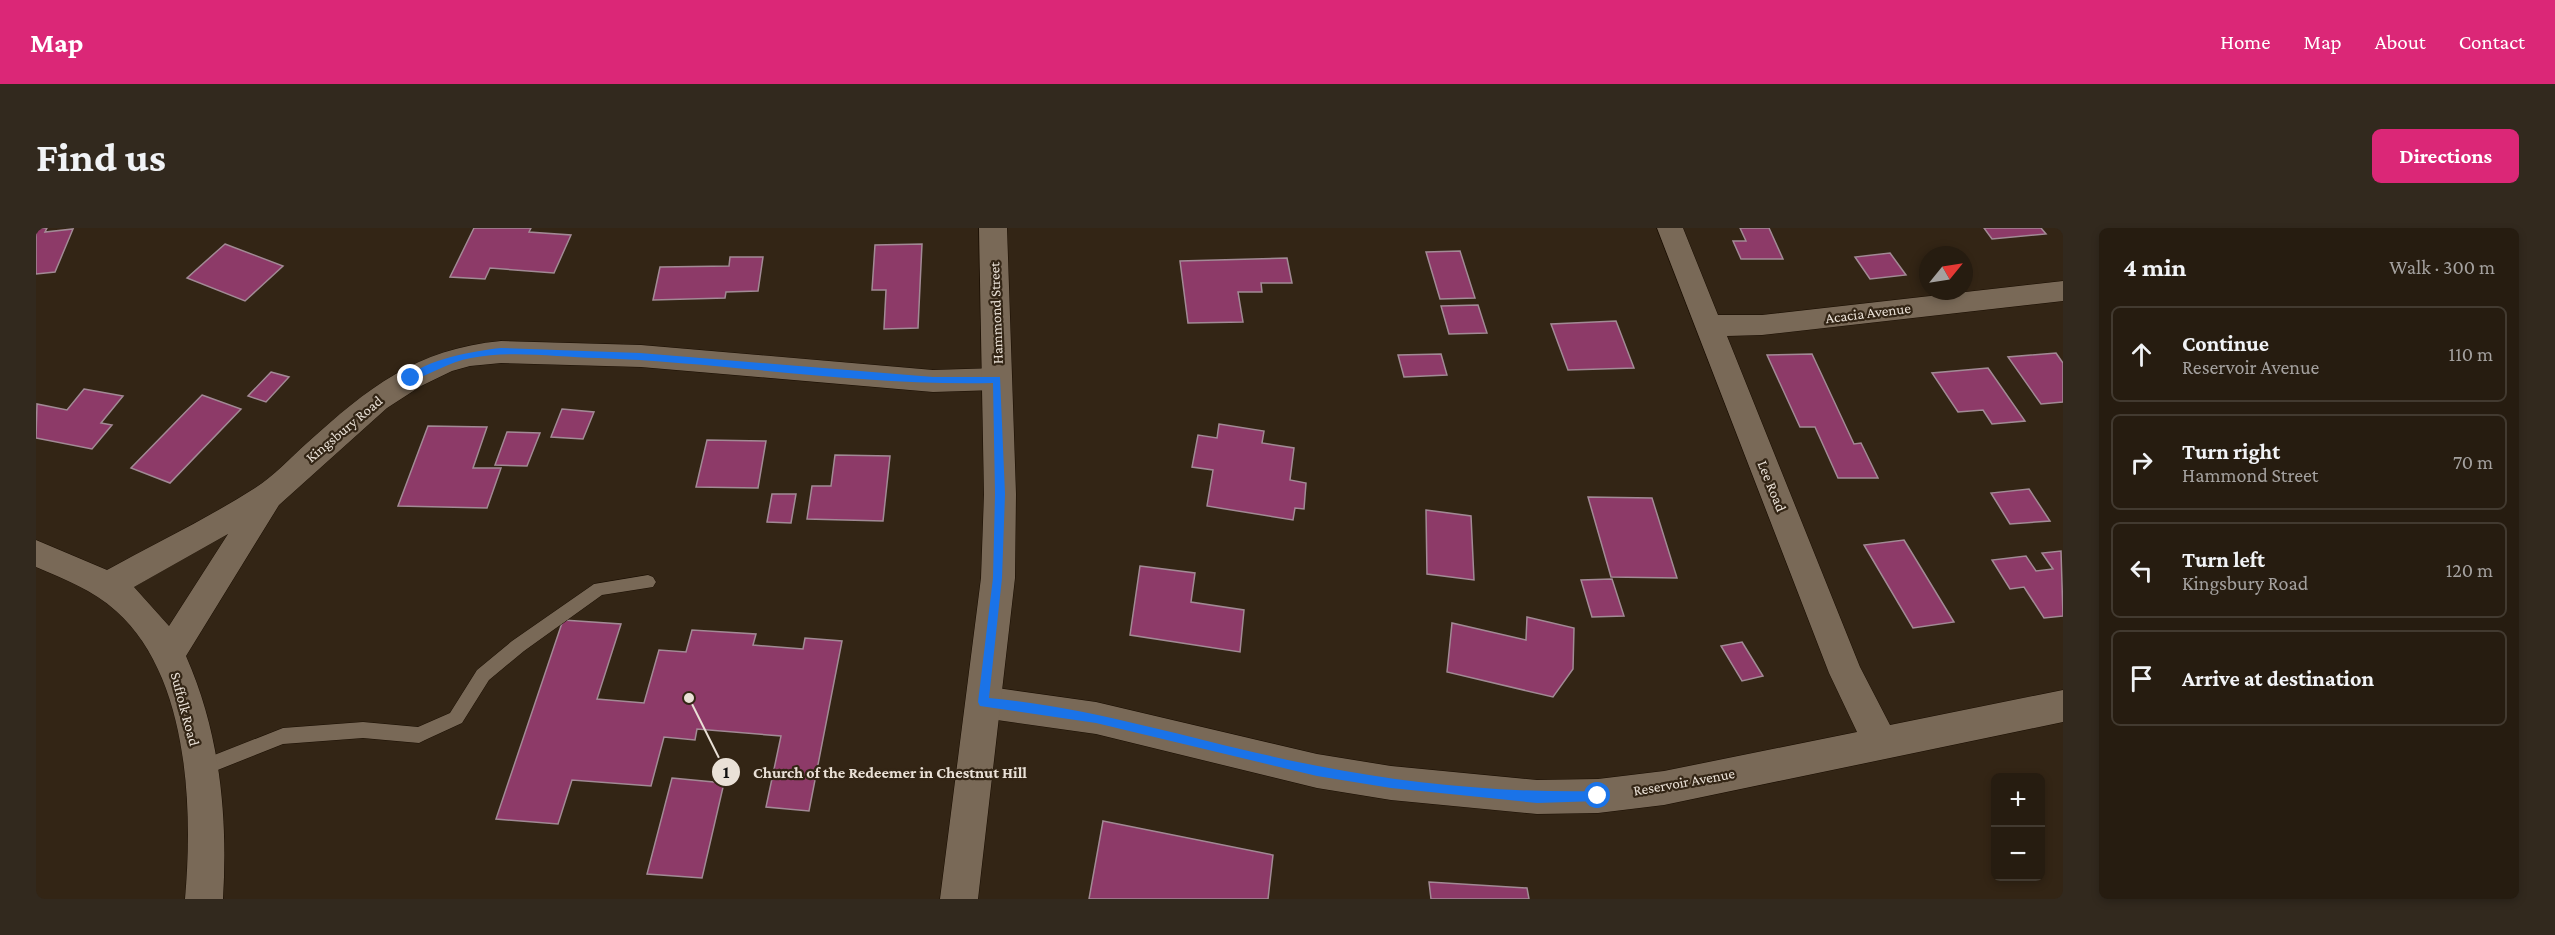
<!DOCTYPE html>
<html lang="en">
<head>
<meta charset="utf-8">
<style>
  body { margin:0; font-family:"Crimson Pro",serif; background:#32291e; color:#f1f3f6 }
  .controls { position:absolute; right:18px; bottom:18px; display:grid; overflow:hidden; border-radius:9px; box-shadow:0 3px 9px #0003 }
  .controls button { width:54px; height:54px; display:grid; place-items:center; padding:0; border:0; border-bottom:2px solid #423a30; background:#261c10; color:#f1f3f6; font:30px sans-serif }
  .compass { position:absolute; left:1883px; top:18px; width:54px; height:54px; border-radius:50%; background:#261c10; box-shadow:0 3px 9px #0003; rotate:60deg }
  .stop { position:absolute; width:18px; height:18px; margin:-14px; border:4px solid #1a73e8; border-radius:50%; background:#fff }
  .stop.end { background:#1a73e8; border-color:#fff; box-shadow:0 2px 6px #0008 }
  .list { margin:0; padding:0; list-style:none }
  h2 { display:flex; justify-content:space-between; align-items:center; height:78px; margin:0; padding:0 24px; font-size:26px }
  h2 small { font-size:20px; font-weight:400; color:#a4a19f }
  .list li { display:grid; grid-template-columns:39px 1fr auto; gap:18px; align-items:center; box-sizing:border-box; height:96px; margin:0 12px 12px; padding:0 12px; border:2px solid #423a30; border-radius:9px }
  .list b { display:block; font-size:22px; white-space:nowrap }
  .list p { margin:0; font-size:20px; white-space:nowrap; color:#a4a19f }
  .list em { font-size:20px; font-style:normal; color:#a4a19f }
  .icon { flex:none; width:33px; height:33px; fill:none; stroke:currentColor; stroke-width:2; stroke-linecap:round; stroke-linejoin:round }
  .map { position:relative; flex:none; width:2027px; height:671px; overflow:hidden; border-radius:9px }
  header { display:flex; align-items:center; gap:36px; box-sizing:border-box; height:84px; padding:0 30px; background:#db2777; color:#fff }
  header strong { font-size:28px }
  nav { display:flex; gap:33px; margin-inline-start:auto; font-size:21px }
  .intro { display:flex; align-items:center; justify-content:space-between; box-sizing:border-box; height:144px; padding:0 36px }
  h1 { margin:0; font-size:42px }
  .button { padding:15px 27px; border-radius:9px; background:#db2777; color:#fff; font-size:21px; font-weight:700 }
  main { display:flex; gap:36px; padding:0 36px }
  aside { flex:1; background:#261c10; border-radius:9px; box-shadow:0 3px 9px #0003 }
  .map>svg:first-child { display:block }
  .building { fill:#8d3a68; stroke:#a28a95; stroke-width:1.5 }
  .lines { fill:none; stroke-linecap:round; stroke-linejoin:round }
  .service-casing { stroke:#1a0e02; stroke-width:1 }
  .minor-casing { stroke:#1a0e02; stroke-width:1 }
  .tertiary-casing { stroke:#1a0e02; stroke-width:1 }
  .service { fill:#796957; fill-rule:evenodd }
  .minor { fill:#796957; fill-rule:evenodd }
  .tertiary { fill:#796957; fill-rule:evenodd }
  .route { fill:#1a73e8 }
  .labels { text-anchor:middle; stroke-width:4.5; stroke-linejoin:round; paint-order:stroke }
  .street-label { font-size:15px; fill:#eae1d7; stroke:#332515 }
  .leader { fill:none; stroke:#eae1d7; stroke-width:2 }
  .callout-dot { fill:#eae1d7; stroke:#332515; stroke-width:2 }
  .mark-label { font-size:18px; text-anchor:middle; font-weight:bold; fill:#111 }
  .callout-label { font-size:16px; text-anchor:middle; font-weight:bold; fill:#eae1d7; stroke:#332515; stroke-width:4.5; stroke-linejoin:round; paint-order:stroke }
</style>
</head>
<body>
<header>
<strong>Map</strong>
<nav><a>Home</a><a>Map</a><a>About</a><a>Contact</a></nav>
</header>
<div class="intro"><h1>Find us</h1><a class="button">Directions</a></div>
<main>
<div class="map">
<svg width="2027" height="671" viewBox="0 0 2027 671">
  <rect width="100%" height="100%" fill="#332515"/>
  <g class="building">
    <polygon points="0,0 11,0 9,4 37,1 19,44 0,46"/>
    <polygon points="438,0 495,0 493,4 535,7 518,45 454,40 449,51 414,49"/>
    <polygon points="1704,0 1733,0 1747,31 1705,31 1697,13 1710,13"/>
    <polygon points="1948,0 2005,0 2010,6 1956,11"/>
    <polygon points="189,16 247,38 209,73 151,50"/>
    <polygon points="886,16 882,100 848,101 850,62 836,62 839,17"/>
    <polygon points="1424,23 1439,70 1404,71 1390,24"/>
    <polygon points="1854,25 1870,47 1834,51 1819,29"/>
    <polygon points="694,29 727,29 722,63 690,64 689,70 617,72 624,39 693,38"/>
    <polygon points="1251,30 1256,55 1225,55 1226,64 1202,64 1207,94 1152,95 1144,33"/>
    <polygon points="1442,77 1451,105 1413,106 1405,78"/>
    <polygon points="1580,93 1598,140 1532,142 1515,96"/>
    <polygon points="2020,125 2027,135 2027,174 2005,176 1972,129"/>
    <polygon points="1405,126 1411,147 1368,149 1362,127"/>
    <polygon points="1776,126 1818,216 1825,215 1842,250 1802,250 1779,199 1764,199 1731,127"/>
    <polygon points="1952,140 1989,193 1956,196 1947,182 1922,184 1896,145"/>
    <polygon points="235,144 253,149 230,174 212,168"/>
    <polygon points="48,161 87,168 65,195 76,197 56,221 0,210 1,176 31,182"/>
    <polygon points="166,167 205,181 134,255 95,240"/>
    <polygon points="526,181 558,184 547,211 515,209"/>
    <polygon points="1183,196 1228,203 1226,215 1258,220 1254,252 1270,255 1268,281 1259,280 1257,292 1171,278 1177,242 1156,239 1162,207 1181,210"/>
    <polygon points="392,198 451,199 437,240 465,240 451,280 362,278"/>
    <polygon points="471,204 504,205 491,238 459,237"/>
    <polygon points="671,212 730,213 722,260 660,259"/>
    <polygon points="799,227 854,228 847,293 771,291 776,258 795,258"/>
    <polygon points="1993,261 2014,293 1974,296 1955,265"/>
    <polygon points="736,266 760,266 755,295 731,294"/>
    <polygon points="1552,269 1616,270 1641,350 1575,349"/>
    <polygon points="1390,282 1435,288 1438,352 1391,346"/>
    <polygon points="1868,312 1918,394 1877,400 1828,317"/>
    <polygon points="2025,323 2027,388 2008,390 1988,359 1974,361 1956,332 1990,328 2000,343 2017,341 2006,325"/>
    <polygon points="1104,338 1159,345 1155,374 1208,382 1204,424 1094,407"/>
    <polygon points="1576,351 1588,388 1556,389 1545,352"/>
    <polygon points="1491,389 1538,400 1537,441 1517,469 1411,444 1416,395 1490,412"/>
    <polygon points="527,392 585,396 561,471 608,475 623,422 650,424 656,402 720,406 717,417 767,421 769,410 806,413 773,583 730,579 745,508 661,501 659,512 628,509 615,558 536,552 522,596 460,591"/>
    <polygon points="1706,414 1727,448 1706,453 1685,418"/>
    <polygon points="636,550 688,555 666,650 611,646"/>
    <polygon points="1067,593 1237,627 1232,671 1053,671"/>
    <polygon points="1393,654 1491,660 1493,671 1395,671"/>
  </g>
  <g class="lines">
    <g class="service-casing">
      <polygon id="service" points="612,347 617,349 620,354 617,359 566,367 488,423 453,452 426,495 389,512 383,515 327,510 247,516 164,549 158,547 156,541 158,535 247,500 327,494 382,499 414,485 441,442 476,413 558,356"/>
    </g>
    <g class="minor-casing">
      <g id="minor">
        <polygon points="1621,0 1647,0 1682,87 1726,87 2027,53 2027,73 1726,107 1691,108 1824,439 1854,497 2027,462 2027,494 1628,577 1562,585 1501,586 1355,572 1281,560 1060,506 947,490 935,485 930,474 935,463 947,458 1060,474 1281,526 1355,538 1501,552 1562,551 1628,543 1821,504 1793,445"/>
        <path d="M465 113 605 117 897 142 961 140 971 143 975 151 971 159 961 162 897 164 605 139 465 135 434 138 416 143 385 158 351 180 243 277 150 428C184 505 192 588 187 671H149C157 581 153 448 80 383 57 362 28 351 0 339V312L71 342C120 315 172 290 219 260 238 248 254 230 271 215 332 160 380 121 465 113ZM192 306 133 398 98 359Z"/>
      </g>
    </g>
    <g class="tertiary-casing">
      <polygon id="tertiary" points="943,0 971,0 980,266 979,350 942,671 904,671 945,350 948,266"/>
    </g>
    <use href="#service" class="service"/>
    <use href="#minor" class="minor"/>
    <use href="#tertiary" class="tertiary"/>
  </g>
  <path class="route" d="M465 120 604 125 897 149H964L969 266 966 350 953 470C1065 480 1172 517 1282 538 1373 556 1469 565 1562 563L1567 568 1562 573 1501 575 1355 560 1281 548 1060 495 944 478 942 474 957 350 959 266 957 155C825 158 694 135 562 130 520 129 476 122 435 130 413 134 395 146 375 153L371 150C389 131 439 123 465 120Z"/>
  <g class="labels">
    <g class="street-label">
      <text transform="translate(960 85) rotate(-92)" y="5">Hammond Street</text>
      <text transform="translate(1832 85) rotate(-7)" y="5">Acacia Avenue</text>
      <text transform="translate(308 201) rotate(-40)" y="5">Kingsbury Road</text>
      <text transform="translate(1736 258) rotate(68)" y="5">Lee Road</text>
      <text transform="translate(149 481) rotate(75)" y="5">Suffolk Road</text>
      <text transform="translate(1648 554) rotate(-10)" y="5">Reservoir Avenue</text>
    </g>
  </g>
  <path class="leader" d="M653 470L690 544"/>
  <g class="callout-dot">
    <circle cx="653" cy="470" r="6"/>
    <circle cx="690" cy="544" r="15"/>
  </g>
  <g class="mark-label">
    <text x="690" y="550">1</text>
  </g>
  <g class="callout-label">
    <text x="854" y="550">Church of the Redeemer in Chestnut Hill</text>
  </g>
</svg>
<div class="controls">
<button>+</button>
<button>−</button>
</div>
<svg class="compass" viewBox="-18 -18 36 36"><path d="M0-13l5 13h-10z" fill="#e53935"/><path d="M0 13l5-13h-10z" fill="#a4a19f"/></svg>
<div class="stop" style="left:1562px;top:568px"></div>
<div class="stop end" style="left:375px;top:150px"></div>
</div>
<aside>
<h2>4 min<small>Walk · 300 m</small></h2>
<ul class="list">
<li><svg class="icon" aria-label="ahead" viewBox="0 0 24 24"><path d="M12 20V5M6 11l6-6 6 6"/></svg><div><b>Continue</b><p>Reservoir Avenue</p></div><em>110 m</em></li>
<li><svg class="icon" aria-label="right" viewBox="0 0 24 24"><path d="M7 20v-9h11M14 6l5 5-5 5"/></svg><div><b>Turn right</b><p>Hammond Street</p></div><em>70 m</em></li>
<li><svg class="icon" aria-label="left" viewBox="0 0 24 24"><path d="M17 20v-9H6M10 6l-5 5 5 5"/></svg><div><b>Turn left</b><p>Kingsbury Road</p></div><em>120 m</em></li>
<li><svg class="icon" aria-label="arrive" viewBox="0 0 24 24"><path d="M6 21V4h12l-3 4 3 4H6"/></svg><div><b>Arrive at destination</b></div></li>
</ul>
</aside>
</main>
</body>
</html>
